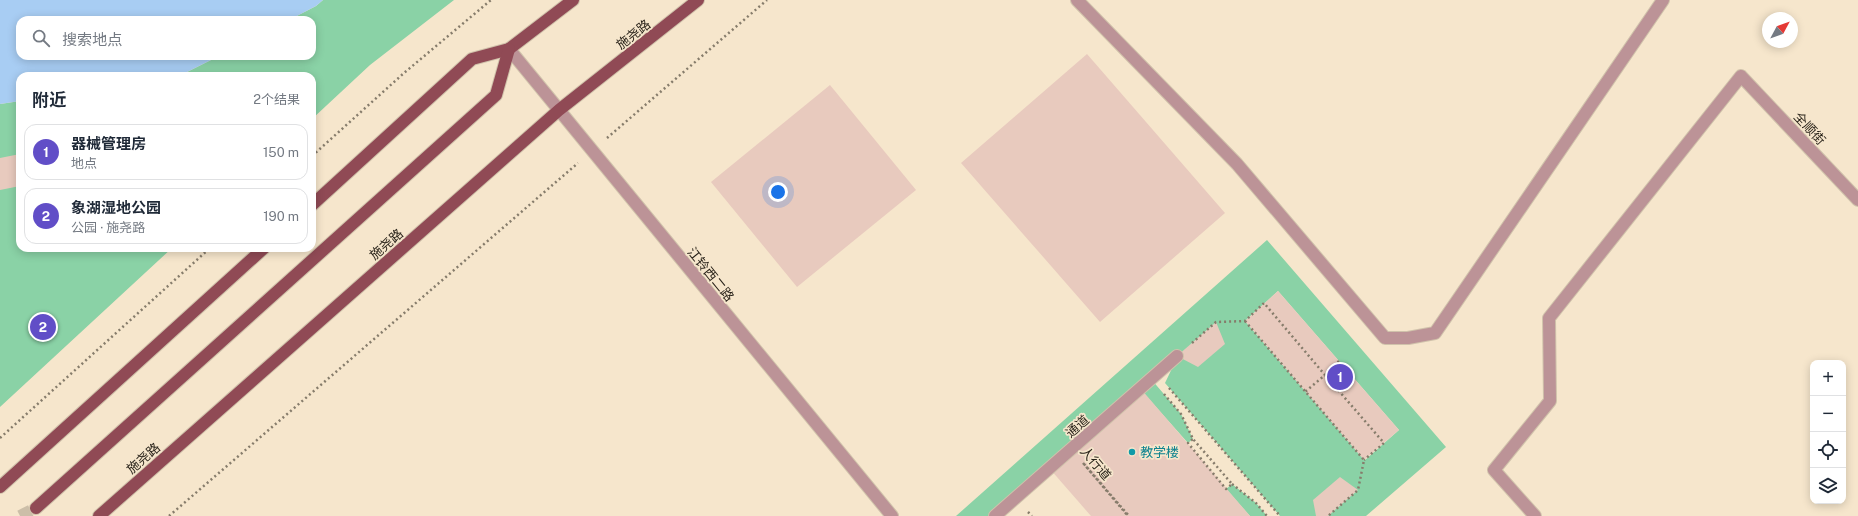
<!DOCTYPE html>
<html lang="zh">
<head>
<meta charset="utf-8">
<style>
  body { margin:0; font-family:"Public Sans","Noto Sans SC",sans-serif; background:#f6f6f7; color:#1f2937 }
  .controls { position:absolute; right:12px; bottom:12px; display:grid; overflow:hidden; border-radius:8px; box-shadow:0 2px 10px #0003 }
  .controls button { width:36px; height:36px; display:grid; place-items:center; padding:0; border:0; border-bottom:1px solid #e0e1e3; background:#fff; color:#1f2937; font:20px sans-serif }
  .compass { position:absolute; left:1762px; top:12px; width:36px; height:36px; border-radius:50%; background:#fff; box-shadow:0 2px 10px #0003; rotate:49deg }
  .you { position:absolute; left:778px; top:192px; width:14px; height:14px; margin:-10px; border:3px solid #fff; border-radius:50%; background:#1a73e8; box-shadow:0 0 0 6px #1a73e833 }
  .badge { display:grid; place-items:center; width:26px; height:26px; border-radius:50%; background:#614ec7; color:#fff; font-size:13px; font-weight:700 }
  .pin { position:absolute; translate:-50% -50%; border:2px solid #fff; box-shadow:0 1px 4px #0006 }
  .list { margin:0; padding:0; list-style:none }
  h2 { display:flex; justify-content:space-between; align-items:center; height:52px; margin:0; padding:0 16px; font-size:17px }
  h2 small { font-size:13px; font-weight:400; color:#747a83 }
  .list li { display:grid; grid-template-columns:26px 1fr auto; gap:12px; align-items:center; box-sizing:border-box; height:56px; margin:0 8px 8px; padding:0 8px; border:1px solid #e0e1e3; border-radius:12px }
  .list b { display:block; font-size:15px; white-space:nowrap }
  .list p { margin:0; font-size:13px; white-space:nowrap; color:#747a83 }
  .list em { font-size:13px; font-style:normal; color:#747a83 }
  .icon { flex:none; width:22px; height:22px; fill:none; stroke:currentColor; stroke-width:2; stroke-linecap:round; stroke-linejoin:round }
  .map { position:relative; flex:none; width:1858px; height:516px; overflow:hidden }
  .search { position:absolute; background:#fff; box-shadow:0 2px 10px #0003; left:16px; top:16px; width:300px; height:44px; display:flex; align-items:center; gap:10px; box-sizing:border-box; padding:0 14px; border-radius:12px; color:#747a83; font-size:15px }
  .panel { position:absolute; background:#fff; box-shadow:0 2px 10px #0003; left:16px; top:72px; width:300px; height:180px; border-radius:12px }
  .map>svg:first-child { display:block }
  .green { fill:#8ad2a6; fill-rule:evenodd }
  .water { fill:#a8cdf3 }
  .building { fill:#e8cabe }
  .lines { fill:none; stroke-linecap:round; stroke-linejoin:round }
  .primary-tunnel { stroke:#ccbea8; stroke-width:12; stroke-dasharray:12 6; stroke-linecap:butt }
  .lane-casing { stroke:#d0c2ab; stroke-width:14 }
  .street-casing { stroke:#d0c2ab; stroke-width:14 }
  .primary-casing { stroke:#d0c2ab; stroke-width:14 }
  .path { stroke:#867c6b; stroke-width:2.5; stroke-dasharray:2 3; stroke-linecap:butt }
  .lane { stroke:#bc9397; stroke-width:12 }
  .street { stroke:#bc9397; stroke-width:12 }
  .primary { stroke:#904a55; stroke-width:12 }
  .culture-dot { fill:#0f9aa8; stroke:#f6e6cc; stroke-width:1.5 }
  .labels { text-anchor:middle; stroke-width:3.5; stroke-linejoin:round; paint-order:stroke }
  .street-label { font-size:13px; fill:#251f16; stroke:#f6e6cc }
  .culture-label { font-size:13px; fill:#0d838f; stroke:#f6e6cc; text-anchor:start }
</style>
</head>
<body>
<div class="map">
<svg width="1858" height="516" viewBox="0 0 1858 516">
  <rect width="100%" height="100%" fill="#f6e6cc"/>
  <g class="green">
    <polygon points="323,0 454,0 370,65 312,119 312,76 179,76 219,56 312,56 312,20 289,20 316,6"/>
    <polygon points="20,101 20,248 172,248 0,407 0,104"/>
    <path d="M1267 240 1446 447 1366 516H1280L1165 383 1177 358 1151 379 1181 414 1193 439 1188 443 1140 389 995 516H956ZM1278 291 1399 430 1365 460 1245 321Z"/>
    <polygon points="1232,484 1256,503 1267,516 1250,516 1226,489"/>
  </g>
  <polygon class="water" points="0,0 323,0 316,6 289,20 20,20 20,56 219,56 179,76 20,76 20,101 0,104"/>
  <g class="building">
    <polygon points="1087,54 1225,213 1100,322 961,163"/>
    <polygon points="830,85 916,190 797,287 711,182"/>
    <polygon points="20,154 20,186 0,190 0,158"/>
    <polygon points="1278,291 1399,430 1364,460 1245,321"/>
    <polygon points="1216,322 1225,344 1198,367 1177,356"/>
    <polygon points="1141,389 1250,516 1091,516 1050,469"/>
    <polygon points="1340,477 1358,490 1328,516 1316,516 1313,500"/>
  </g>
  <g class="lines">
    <polyline class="primary-tunnel" points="20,516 36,508"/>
    <g class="lane-casing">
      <g id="lane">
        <polyline points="1077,0 1237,164 1385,338 1408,338 1435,333 1663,0"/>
        <polyline points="995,516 1177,356"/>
        <polyline points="1535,516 1494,470 1550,401 1549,318 1741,76 1858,200"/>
      </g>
    </g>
    <g class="street-casing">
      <polyline id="street" points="509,49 892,516"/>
    </g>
    <g class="primary-casing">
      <g id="primary">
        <polyline points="312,205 472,59 509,49 573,0"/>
        <polyline points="0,487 264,248"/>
        <polyline points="36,508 496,95 509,49"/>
        <polyline points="99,516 559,110 698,0"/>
      </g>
    </g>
    <g class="path">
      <polyline points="607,138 767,0"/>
      <polyline points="312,156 404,73 491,0"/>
      <polyline points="1245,321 1364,460 1358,490 1328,516"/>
      <polyline points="1192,343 1216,322 1245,321 1264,303 1325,375 1305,392"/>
      <polyline points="1339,361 1325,375 1384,443 1364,460"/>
      <polyline points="1169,388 1280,516"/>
      <polyline points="1164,394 1181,414 1193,439 1232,484 1226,489 1188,443 1193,439"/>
      <polyline points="0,438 210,248"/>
      <polyline points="1083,463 1128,516"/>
      <polyline points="1084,464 1129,516"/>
      <polyline points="1232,484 1256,503 1267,516"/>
      <polyline points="1028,512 1032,516"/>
      <polyline points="169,516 578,163"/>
    </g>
    <use href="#lane" class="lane"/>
    <use href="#street" class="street"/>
    <use href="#primary" class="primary"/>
  </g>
  <circle class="culture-dot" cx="1132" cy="452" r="4"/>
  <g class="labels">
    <g class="street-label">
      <text transform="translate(633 34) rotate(-38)" y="5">施尧路</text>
      <text transform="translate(1810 128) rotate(47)" y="5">全顺街</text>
      <text transform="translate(386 244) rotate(-41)" y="5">施尧路</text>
      <text transform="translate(711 274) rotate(51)" y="5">江铃西二路</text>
      <text transform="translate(1077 426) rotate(-41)" y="5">通道</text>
      <text transform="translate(143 458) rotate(-41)" y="5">施尧路</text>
      <text transform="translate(1096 463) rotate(49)" y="5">人行道</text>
    </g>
    <g class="culture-label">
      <text x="1140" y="457">教学楼</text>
    </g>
  </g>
</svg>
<div class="controls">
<button>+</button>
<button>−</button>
<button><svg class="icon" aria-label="locate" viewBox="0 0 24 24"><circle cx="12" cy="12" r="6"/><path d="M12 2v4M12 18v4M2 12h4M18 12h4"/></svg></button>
<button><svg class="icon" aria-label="layers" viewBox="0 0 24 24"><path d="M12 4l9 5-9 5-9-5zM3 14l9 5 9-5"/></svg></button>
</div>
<svg class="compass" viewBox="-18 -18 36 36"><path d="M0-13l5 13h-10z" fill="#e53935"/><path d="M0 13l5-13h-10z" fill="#747a83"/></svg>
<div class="you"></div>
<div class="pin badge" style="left:1340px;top:377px">1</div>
<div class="pin badge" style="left:43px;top:327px">2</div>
<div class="search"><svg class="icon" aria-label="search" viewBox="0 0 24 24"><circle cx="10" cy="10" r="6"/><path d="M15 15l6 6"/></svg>搜索地点</div>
<section class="panel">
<h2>附近<small>2个结果</small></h2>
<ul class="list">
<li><span class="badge">1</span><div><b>器械管理房</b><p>地点</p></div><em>150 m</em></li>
<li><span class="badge">2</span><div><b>象湖湿地公园</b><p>公园 · 施尧路</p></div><em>190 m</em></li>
</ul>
</section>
</div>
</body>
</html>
